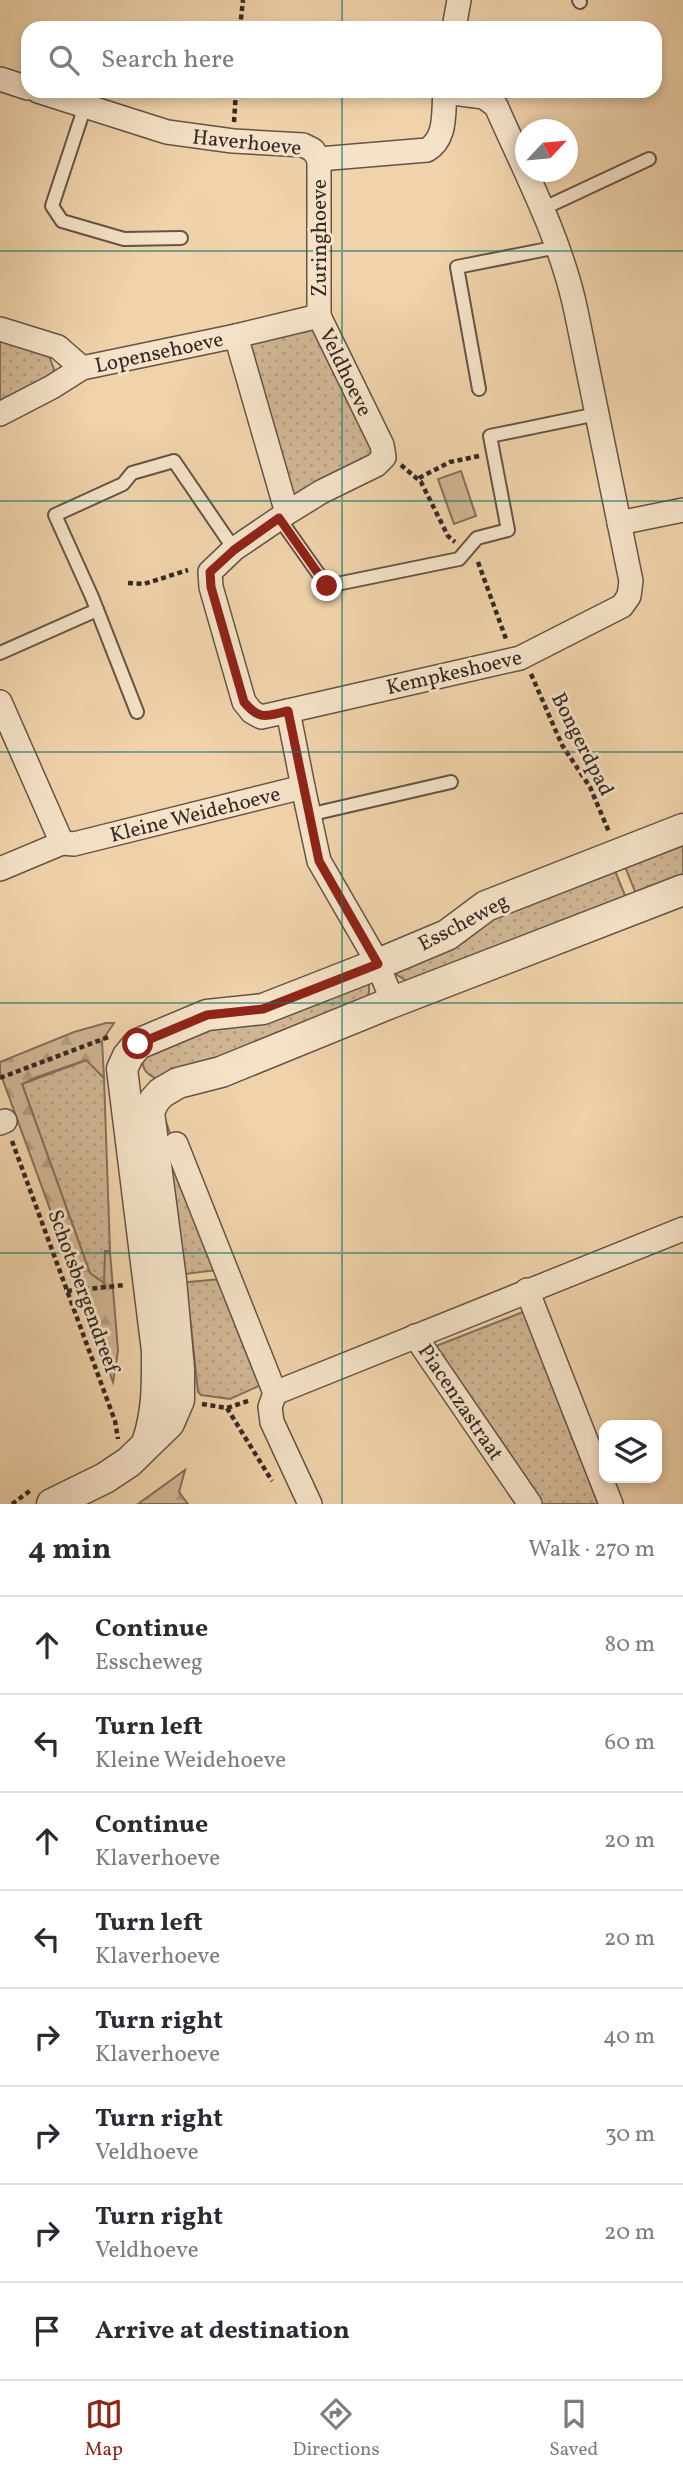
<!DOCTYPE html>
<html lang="en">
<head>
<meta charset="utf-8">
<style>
  body { margin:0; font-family:Vollkorn,serif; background:#f2f2f3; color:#2b2b33 }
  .controls { position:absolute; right:21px; bottom:21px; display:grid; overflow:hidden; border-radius:14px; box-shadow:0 4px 10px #0003 }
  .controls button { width:63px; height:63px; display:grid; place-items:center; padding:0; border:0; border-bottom:2px solid #e1e1e2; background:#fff; color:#2b2b33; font:35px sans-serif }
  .compass { position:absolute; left:515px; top:119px; width:63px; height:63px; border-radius:50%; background:#fff; box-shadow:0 4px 10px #0003; rotate:64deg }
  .stop { position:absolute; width:21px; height:21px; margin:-16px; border:5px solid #8f2418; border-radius:50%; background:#fff }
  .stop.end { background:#8f2418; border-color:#fff; box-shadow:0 2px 7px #0008 }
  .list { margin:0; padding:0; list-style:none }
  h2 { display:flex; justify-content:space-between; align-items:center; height:91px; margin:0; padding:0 28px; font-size:30px }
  h2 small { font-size:23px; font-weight:400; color:#7c7c81 }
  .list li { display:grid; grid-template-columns:46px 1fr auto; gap:21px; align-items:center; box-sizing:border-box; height:98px; padding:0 28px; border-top:2px solid #e1e1e2 }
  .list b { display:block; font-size:26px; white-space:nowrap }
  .list p { margin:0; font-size:23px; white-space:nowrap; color:#7c7c81 }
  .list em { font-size:23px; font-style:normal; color:#7c7c81 }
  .icon { flex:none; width:38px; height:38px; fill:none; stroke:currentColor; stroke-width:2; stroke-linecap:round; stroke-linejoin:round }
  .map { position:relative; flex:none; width:683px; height:1504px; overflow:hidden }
  .search { position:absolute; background:#fff; box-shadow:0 4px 10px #0003; left:21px; right:21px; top:21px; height:77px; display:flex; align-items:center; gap:18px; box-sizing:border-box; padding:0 24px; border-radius:21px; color:#7c7c81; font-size:26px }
  .sheet { height:875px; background:#fff }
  nav { display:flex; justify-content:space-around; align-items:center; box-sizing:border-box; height:98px; border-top:2px solid #e1e1e2; background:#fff; font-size:19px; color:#7c7c81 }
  nav a { display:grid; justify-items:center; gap:4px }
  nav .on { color:#8f2418 }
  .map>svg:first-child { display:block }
  .green { fill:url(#green-dots); stroke:#82705c; stroke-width:2 }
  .forest { fill:url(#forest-firs); stroke:#82705c; stroke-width:2 }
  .pitch { fill:#d0b694; stroke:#82705c; stroke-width:2 }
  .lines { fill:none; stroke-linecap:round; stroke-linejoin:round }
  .service-casing { stroke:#645446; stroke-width:16 }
  .minor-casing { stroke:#645446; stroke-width:26 }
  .tertiary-casing { stroke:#645446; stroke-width:33 }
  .path { stroke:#352924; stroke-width:4.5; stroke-dasharray:5 3.5; stroke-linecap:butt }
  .service { stroke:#f5e2c8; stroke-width:12 }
  .minor { stroke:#f5e2c8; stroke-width:23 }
  .tertiary { stroke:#f5e2c8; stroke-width:30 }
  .route { stroke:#8f2418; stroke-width:9 }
  .grid { fill:none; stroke:#0f766e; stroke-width:2; stroke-opacity:0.55 }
  .labels { text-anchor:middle; stroke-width:6; stroke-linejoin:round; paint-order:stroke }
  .street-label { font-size:21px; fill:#352924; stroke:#f5e2c8 }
</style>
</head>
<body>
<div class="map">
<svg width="683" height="1504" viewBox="0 0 683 1504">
  <defs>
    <pattern id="green-dots" width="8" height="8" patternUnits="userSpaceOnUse" patternTransform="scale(1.75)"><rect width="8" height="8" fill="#d0b694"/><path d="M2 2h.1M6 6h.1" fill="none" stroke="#b39c7f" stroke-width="1.8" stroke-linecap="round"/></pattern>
    <pattern id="forest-firs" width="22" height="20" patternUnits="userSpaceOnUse" patternTransform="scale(1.75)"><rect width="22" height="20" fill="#d0b694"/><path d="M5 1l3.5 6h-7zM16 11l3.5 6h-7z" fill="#b39c7f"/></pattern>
  </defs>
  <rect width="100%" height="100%" fill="#f0d3ab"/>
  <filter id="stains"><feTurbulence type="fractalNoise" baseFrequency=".00286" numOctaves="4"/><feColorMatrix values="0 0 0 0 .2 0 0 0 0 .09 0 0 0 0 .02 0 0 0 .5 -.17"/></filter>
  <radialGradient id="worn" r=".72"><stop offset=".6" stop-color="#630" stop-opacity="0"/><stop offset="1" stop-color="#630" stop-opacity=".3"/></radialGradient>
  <g class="green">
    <polygon points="311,329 315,331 372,448 369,459 290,502 243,342"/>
    <polygon points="0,338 49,356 54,369 51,377 0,405"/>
    <polygon points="683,842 683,874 648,888 638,899 622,859"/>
    <polygon points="611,861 628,903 413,981 405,980 394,973 487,910"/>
    <path d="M369 977V992L367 998 166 1080C149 1079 138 1069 144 1051L200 1031Z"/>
    <polygon points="87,1060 104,1078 110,1251 105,1251 105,1284 90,1274 22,1084"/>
    <polygon points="165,1119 218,1270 177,1275 161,1131"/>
    <polygon points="221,1279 261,1385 230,1399 201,1395 198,1392 190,1317 178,1283"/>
    <polygon points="528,1310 605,1504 539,1504 431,1348"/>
  </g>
  <g class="forest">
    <polygon points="106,1023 114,1023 102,1041 104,1078 86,1060 37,1077 22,1084 90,1273 104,1283 105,1251 110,1252 118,1351 113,1382 0,1072 0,1062 74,1032"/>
    <polygon points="185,1470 179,1492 188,1504 138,1504"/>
  </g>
  <polygon class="pitch" points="461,471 476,516 454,524 438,479"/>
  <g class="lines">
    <g class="service-casing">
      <g id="service">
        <polyline points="579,0 580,2"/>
        <polyline points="85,106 52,206 62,221 124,239 181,238"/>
        <polyline points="542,209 649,159"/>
        <polyline points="479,389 457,267 558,247"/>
        <polyline points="279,518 327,586 459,559 477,538 508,530 490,436 597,414"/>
        <polyline points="0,653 97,610"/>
        <polyline points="137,712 92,597 55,515 123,484 132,473 174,461 234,549"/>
        <polyline points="308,815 451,782"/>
      </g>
    </g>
    <g class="minor-casing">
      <g id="minor">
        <polyline points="454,28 459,0"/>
        <polyline points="0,79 28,88"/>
        <path d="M38 91 167 132 233 141 303 145 313 150 319 159 427 150C447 138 443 113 445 91"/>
        <polyline points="319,316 319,159"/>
        <polyline points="0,329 58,347 82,368"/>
        <polyline points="0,414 52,387 82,368 236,336"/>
        <polyline points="287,513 321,492 376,465 384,457 382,445 319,316 236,336 287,513 234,549 210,572 211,587 244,702 252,712 261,717 288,711 303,787"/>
        <polyline points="619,523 683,510"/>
        <polyline points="0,702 62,843"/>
        <path d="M288 711 520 658 622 606 629 596 631 581 576 311C561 239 525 172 496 106L484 97 445 92"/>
        <polyline points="0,869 62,843 74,844 303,787 319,861 375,958 393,1002"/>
        <polyline points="0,1123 5,1121"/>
        <polyline points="176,1144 275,1393"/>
        <polyline points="527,1290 611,1504"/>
        <polyline points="415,1336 530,1504"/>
        <polyline points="275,1393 683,1229"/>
        <polyline points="275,1393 270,1407 272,1422 310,1504"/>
      </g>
    </g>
    <g class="tertiary-casing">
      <g id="tertiary">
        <path d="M148 1440C158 1410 157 1381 157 1351L122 1069 128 1056 138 1044 207 1015 263 1009 378 964 447 935 486 906 683 829"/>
        <polyline points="52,1504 105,1478 129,1462 169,1423 179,1400 179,1369 171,1280 149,1112 154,1101 161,1093 178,1083 221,1072 393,1002 683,890"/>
      </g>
    </g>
    <g class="path">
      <polyline points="240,28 243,0"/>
      <polyline points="234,122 236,91"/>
      <polyline points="401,465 421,482 448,536 455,542"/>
      <polyline points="419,478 450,462 479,456"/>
      <polyline points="478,562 506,639"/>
      <polyline points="128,583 144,584 188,570"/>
      <polyline points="531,674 562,745 590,787 609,832"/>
      <polyline points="0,1078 111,1036"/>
      <polyline points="12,1141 115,1421 118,1439"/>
      <polyline points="67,1291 126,1285"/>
      <polyline points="202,1404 227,1408 251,1400"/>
      <polyline points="227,1408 272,1481"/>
      <polyline points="12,1504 31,1490"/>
    </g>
    <use href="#service" class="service"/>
    <use href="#minor" class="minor"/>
    <use href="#tertiary" class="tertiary"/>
  </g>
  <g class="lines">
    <path class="route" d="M138 1044 207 1015 263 1009 378 964 319 861 288 711C266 716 260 721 244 702L211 587 210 572 234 550 279 518 327 586"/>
  </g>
  <path class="grid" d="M342 0V28M342 91V1504M0 251H683M0 501H683M0 752H683M0 1003H683M0 1253H683"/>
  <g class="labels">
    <g class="street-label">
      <text transform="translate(247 142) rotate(6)" y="7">Haverhoeve</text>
      <text transform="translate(319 238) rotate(-90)" y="7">Zuringhoeve</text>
      <text transform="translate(159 352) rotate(-12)" y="7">Lopensehoeve</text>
      <text transform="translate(346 372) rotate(64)" y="7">Veldhoeve</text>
      <text transform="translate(454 672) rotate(-13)" y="7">Kempkeshoeve</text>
      <text transform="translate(583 744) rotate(63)" y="7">Bongerdpad</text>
      <text transform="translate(195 814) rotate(-14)" y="7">Kleine Weidehoeve</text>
      <text transform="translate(463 922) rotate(-28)" y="7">Esscheweg</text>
      <text transform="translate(84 1291) rotate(70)" y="7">Schotsbergendreef</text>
      <text transform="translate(461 1402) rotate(56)" y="7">Piacenzastraat</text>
    </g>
  </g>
  <rect width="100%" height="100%" filter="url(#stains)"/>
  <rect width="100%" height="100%" fill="url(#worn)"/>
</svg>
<div class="controls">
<button><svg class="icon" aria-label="layers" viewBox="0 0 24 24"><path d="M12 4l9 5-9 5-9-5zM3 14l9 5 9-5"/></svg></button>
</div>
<svg class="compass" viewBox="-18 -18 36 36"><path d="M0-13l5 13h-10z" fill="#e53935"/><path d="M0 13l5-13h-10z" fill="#7c7c81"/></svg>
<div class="stop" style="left:138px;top:1044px"></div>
<div class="stop end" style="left:327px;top:586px"></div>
<div class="search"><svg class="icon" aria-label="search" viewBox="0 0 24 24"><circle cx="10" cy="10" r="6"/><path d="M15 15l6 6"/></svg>Search here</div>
</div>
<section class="sheet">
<h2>4 min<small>Walk · 270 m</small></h2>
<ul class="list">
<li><svg class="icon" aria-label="ahead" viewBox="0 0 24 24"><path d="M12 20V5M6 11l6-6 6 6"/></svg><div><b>Continue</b><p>Esscheweg</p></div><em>80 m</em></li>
<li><svg class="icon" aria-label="left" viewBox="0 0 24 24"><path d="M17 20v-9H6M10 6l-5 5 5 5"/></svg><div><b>Turn left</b><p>Kleine Weidehoeve</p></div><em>60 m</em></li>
<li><svg class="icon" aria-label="ahead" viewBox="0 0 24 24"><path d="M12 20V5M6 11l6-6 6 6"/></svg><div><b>Continue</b><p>Klaverhoeve</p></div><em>20 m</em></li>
<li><svg class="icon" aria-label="left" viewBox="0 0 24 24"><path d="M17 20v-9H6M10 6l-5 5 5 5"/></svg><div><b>Turn left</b><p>Klaverhoeve</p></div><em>20 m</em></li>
<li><svg class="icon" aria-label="right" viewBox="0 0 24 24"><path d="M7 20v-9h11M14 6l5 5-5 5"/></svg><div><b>Turn right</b><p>Klaverhoeve</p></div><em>40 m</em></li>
<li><svg class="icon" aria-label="right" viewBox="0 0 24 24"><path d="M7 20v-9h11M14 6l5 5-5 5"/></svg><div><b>Turn right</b><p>Veldhoeve</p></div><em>30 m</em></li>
<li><svg class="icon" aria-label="right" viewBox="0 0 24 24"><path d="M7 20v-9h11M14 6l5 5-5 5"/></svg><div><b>Turn right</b><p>Veldhoeve</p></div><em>20 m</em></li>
<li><svg class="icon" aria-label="arrive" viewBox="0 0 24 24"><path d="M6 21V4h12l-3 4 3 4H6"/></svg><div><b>Arrive at destination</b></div></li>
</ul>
</section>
<nav>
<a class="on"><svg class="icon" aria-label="map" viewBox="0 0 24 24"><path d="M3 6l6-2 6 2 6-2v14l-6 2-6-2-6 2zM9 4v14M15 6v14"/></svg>Map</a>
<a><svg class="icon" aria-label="directions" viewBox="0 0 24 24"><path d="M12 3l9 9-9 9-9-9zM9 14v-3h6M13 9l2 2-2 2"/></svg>Directions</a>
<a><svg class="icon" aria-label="saved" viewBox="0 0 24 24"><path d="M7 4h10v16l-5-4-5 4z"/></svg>Saved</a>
</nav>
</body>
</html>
